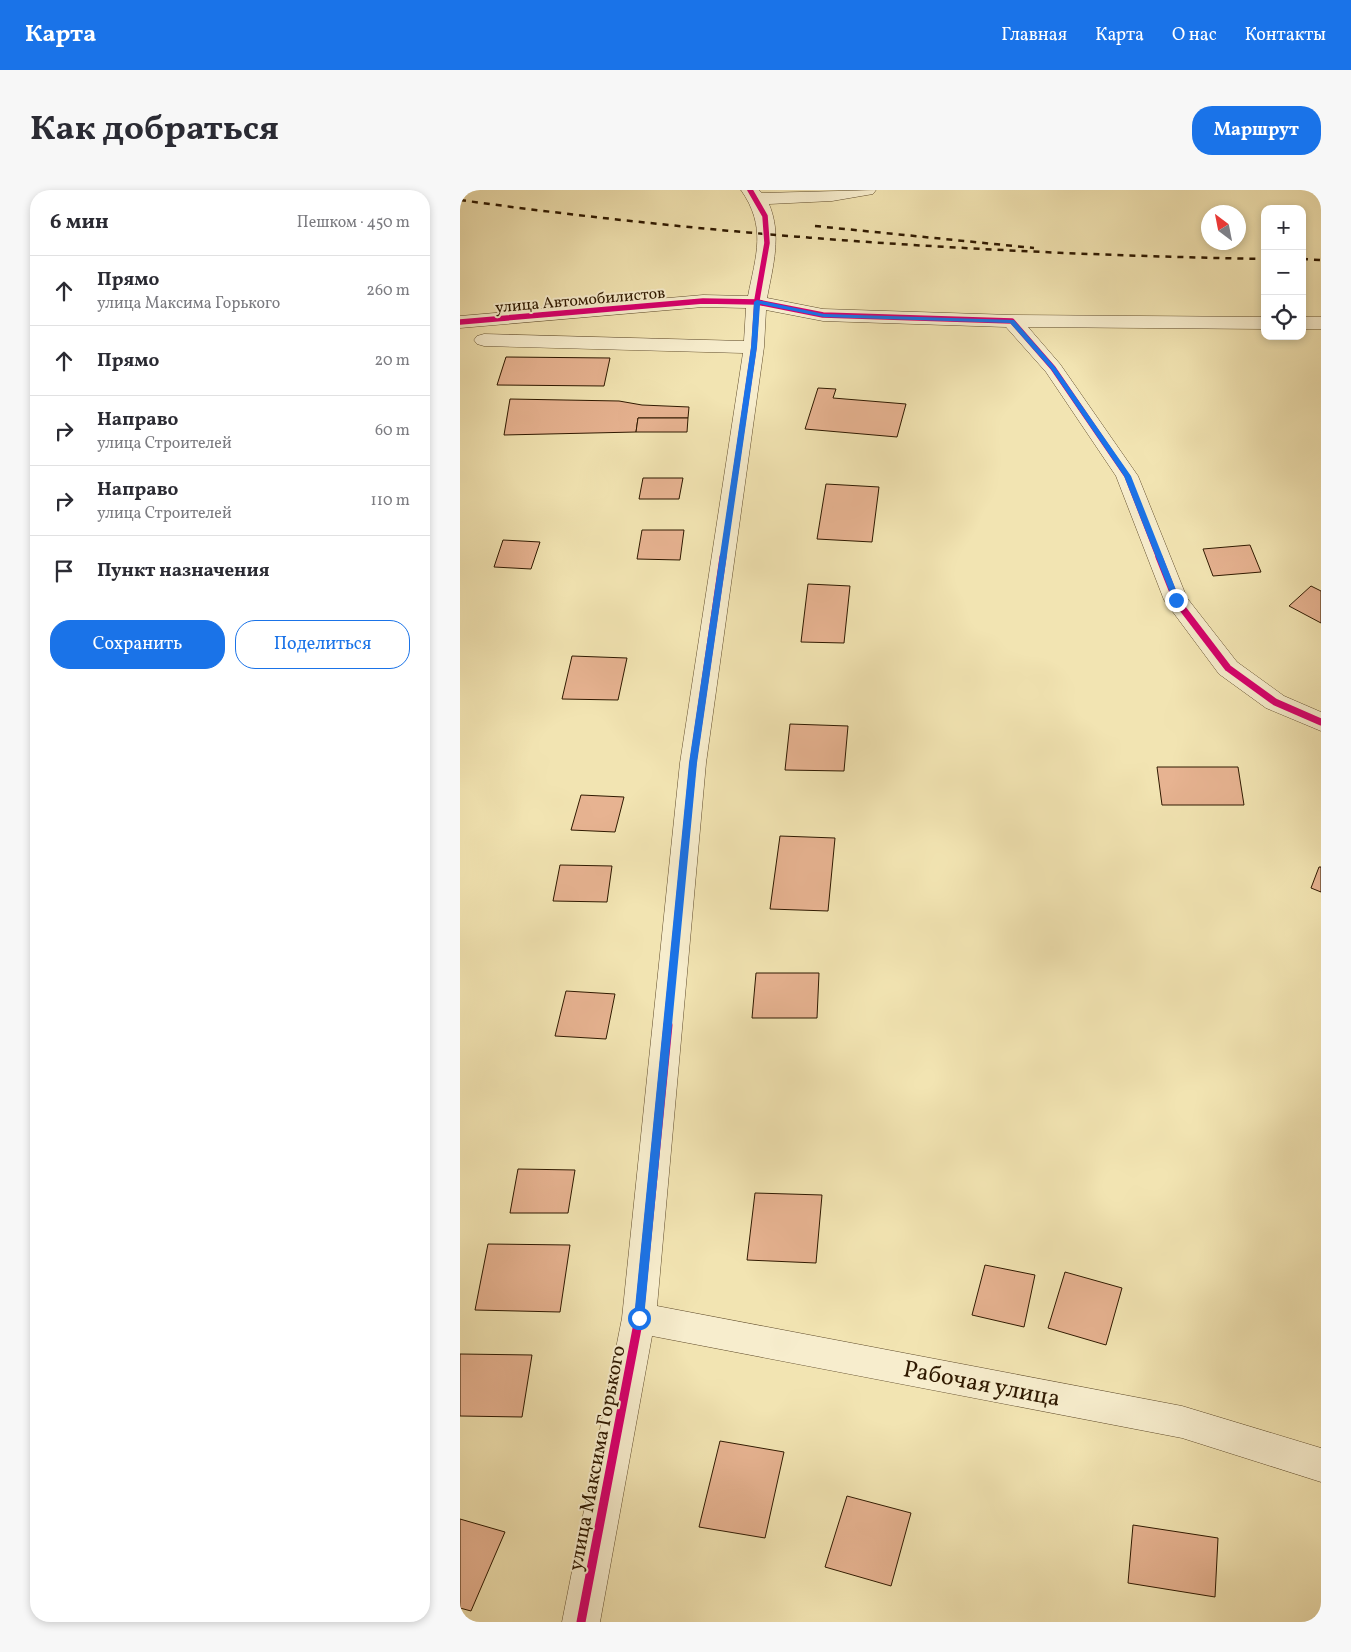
<!DOCTYPE html>
<html lang="ru">
<head>
<meta charset="utf-8">
<style>
  body { margin:0; font-family:Vollkorn,serif; background:#f7f7f7; color:#2b2b33 }
  .controls { position:absolute; right:15px; top:15px; display:grid; overflow:hidden; border-radius:10px; box-shadow:0 2px 8px #0003 }
  .controls button { width:45px; height:45px; display:grid; place-items:center; padding:0; border:0; border-bottom:1px solid #e1e1e2; background:#fff; color:#2b2b33; font:25px sans-serif }
  .compass { position:absolute; left:741px; top:15px; width:45px; height:45px; border-radius:50%; background:#fff; box-shadow:0 2px 8px #0003; rotate:328deg }
  .stop { position:absolute; width:15px; height:15px; margin:-11px; border:4px solid #1a73e8; border-radius:50%; background:#fff }
  .stop.end { background:#1a73e8; border-color:#fff; box-shadow:0 1px 5px #0008 }
  .list { margin:0; padding:0; list-style:none }
  h2 { display:flex; justify-content:space-between; align-items:center; height:65px; margin:0; padding:0 20px; font-size:21px }
  h2 small { font-size:16px; font-weight:400; color:#7c7c81 }
  .list li { display:grid; grid-template-columns:32px 1fr auto; gap:15px; align-items:center; box-sizing:border-box; height:70px; padding:0 20px; border-top:1px solid #e1e1e2 }
  .list b { display:block; font-size:19px; white-space:nowrap }
  .list p { margin:0; font-size:16px; white-space:nowrap; color:#7c7c81 }
  .list em { font-size:16px; font-style:normal; color:#7c7c81 }
  .actions { display:flex; gap:10px; padding:15px 20px }
  .actions a { flex:1; padding:11px 0; border:1px solid #1a73e8; border-radius:20px; text-align:center; font-size:18px; color:#1a73e8 }
  .actions .main { background:#1a73e8; color:#fff }
  .icon { flex:none; width:28px; height:28px; fill:none; stroke:currentColor; stroke-width:2; stroke-linecap:round; stroke-linejoin:round }
  .map { position:relative; flex:none; width:861px; height:1432px; overflow:hidden; border-radius:20px }
  header { display:flex; align-items:center; gap:30px; box-sizing:border-box; height:70px; padding:0 25px; background:#1a73e8; color:#fff }
  header strong { font-size:24px }
  nav { display:flex; gap:28px; margin-inline-start:auto; font-size:18px }
  .intro { display:flex; align-items:center; justify-content:space-between; box-sizing:border-box; height:120px; padding:0 30px }
  h1 { margin:0; font-size:35px }
  .button { padding:12px 22px; border-radius:20px; background:#1a73e8; color:#fff; font-size:18px; font-weight:700 }
  main { display:flex; gap:30px; padding:0 30px }
  aside { flex:1; background:#fff; border-radius:20px; box-shadow:0 2px 8px #0003 }
  .map>svg:first-child { display:block }
  .building { fill:#e7b391; stroke:#2f1900 }
  .lines { fill:none; stroke-linecap:round; stroke-linejoin:round }
  .minor-casing { stroke:#604c2c; stroke-width:1 }
  .minor { fill:#f7edcd; fill-rule:evenodd }
  .rail { stroke:#2f1900; stroke-width:2.5; stroke-dasharray:6 6; stroke-linecap:butt }
  .cycleway-far2-casing { stroke:#f7edcd; stroke-width:8 }
  .cycleway-far1-casing { stroke:#f7edcd; stroke-width:10 }
  .cycleway-casing { stroke:#f7edcd; stroke-width:12 }
  .cycleway-far2 { stroke:#d6006c; stroke-width:5.5 }
  .cycleway-far1 { stroke:#d6006c; stroke-width:7 }
  .cycleway { stroke:#d6006c; stroke-width:9 }
  .route { fill:#1a73e8 }
  .labels { text-anchor:middle; stroke-width:4; stroke-linejoin:round; paint-order:stroke }
  .far-street-label { font-size:16px; fill:#2f1900; stroke:#f7edcd }
  .street-label { font-size:20px; fill:#2f1900; stroke:#f7edcd }
  .near-street-label { font-size:24px; fill:#2f1900; stroke:#f7edcd }
</style>
</head>
<body>
<header>
<strong>Карта</strong>
<nav><a>Главная</a><a>Карта</a><a>О нас</a><a>Контакты</a></nav>
</header>
<div class="intro"><h1>Как добраться</h1><a class="button">Маршрут</a></div>
<main>
<aside>
<h2>6 мин<small>Пешком · 450 m</small></h2>
<ul class="list">
<li><svg class="icon" aria-label="ahead" viewBox="0 0 24 24"><path d="M12 20V5M6 11l6-6 6 6"/></svg><div><b>Прямо</b><p>улица Максима Горького</p></div><em>260 m</em></li>
<li><svg class="icon" aria-label="ahead" viewBox="0 0 24 24"><path d="M12 20V5M6 11l6-6 6 6"/></svg><div><b>Прямо</b></div><em>20 m</em></li>
<li><svg class="icon" aria-label="right" viewBox="0 0 24 24"><path d="M7 20v-9h11M14 6l5 5-5 5"/></svg><div><b>Направо</b><p>улица Строителей</p></div><em>60 m</em></li>
<li><svg class="icon" aria-label="right" viewBox="0 0 24 24"><path d="M7 20v-9h11M14 6l5 5-5 5"/></svg><div><b>Направо</b><p>улица Строителей</p></div><em>110 m</em></li>
<li><svg class="icon" aria-label="arrive" viewBox="0 0 24 24"><path d="M6 21V4h12l-3 4 3 4H6"/></svg><div><b>Пункт назначения</b></div></li>
</ul>
<div class="actions"><a class="main">Сохранить</a><a>Поделиться</a></div>
</aside>
<div class="map">
<svg width="861" height="1432" viewBox="0 0 861 1432">
  <rect width="100%" height="100%" fill="#f2e4b2"/>
  <filter id="stains"><feTurbulence type="fractalNoise" baseFrequency=".004" numOctaves="4"/><feColorMatrix values="0 0 0 0 .2 0 0 0 0 .09 0 0 0 0 .02 0 0 0 .5 -.17"/></filter>
  <radialGradient id="worn" r=".72"><stop offset=".6" stop-color="#630" stop-opacity="0"/><stop offset="1" stop-color="#630" stop-opacity=".3"/></radialGradient>
  <g class="building">
    <polygon points="46,167 150,168 144,196 37,195"/>
    <polygon points="358,198 376,199 373,208 446,214 437,247 345,239"/>
    <polygon points="50,209 159,211 182,215 229,217 228,228 178,228 176,242 44,245"/>
    <polygon points="178,228 228,228 227,242 176,242"/>
    <polygon points="183,288 223,288 219,309 179,309"/>
    <polygon points="366,294 419,297 412,352 357,349"/>
    <polygon points="182,340 224,340 220,370 177,369"/>
    <polygon points="43,350 80,352 71,379 34,377"/>
    <polygon points="790,355 801,382 753,386 743,359"/>
    <polygon points="348,394 390,396 384,453 341,452"/>
    <polygon points="851,396 861,401 861,433 829,416"/>
    <polygon points="112,466 167,468 158,510 102,509"/>
    <polygon points="330,534 388,536 384,581 325,580"/>
    <polygon points="697,577 778,577 784,615 702,615"/>
    <polygon points="121,605 164,607 155,642 111,640"/>
    <polygon points="320,646 375,648 368,721 310,719"/>
    <polygon points="100,675 152,676 147,712 93,711"/>
    <polygon points="859,677 861,677 861,702 851,698"/>
    <polygon points="296,783 359,783 357,828 292,828"/>
    <polygon points="106,801 155,804 146,849 95,846"/>
    <polygon points="58,979 115,980 108,1023 50,1023"/>
    <polygon points="295,1003 362,1005 356,1073 287,1070"/>
    <polygon points="28,1054 110,1055 100,1122 15,1120"/>
    <polygon points="525,1075 575,1085 564,1137 512,1125"/>
    <polygon points="605,1082 662,1098 646,1155 588,1138"/>
    <polygon points="0,1164 72,1165 62,1227 0,1226"/>
    <polygon points="260,1251 324,1262 305,1348 239,1337"/>
    <polygon points="387,1306 451,1323 431,1396 365,1377"/>
    <polygon points="0,1329 45,1342 11,1421 0,1418"/>
    <polygon points="673,1335 758,1348 755,1407 668,1393"/>
  </g>
  <g class="lines">
    <g class="minor-casing">
      <g id="minor">
        <path d="M281 0H299L302 3 416 0 413 4 372 11 309 14C322 45 313 76 307 108L363 119 552 125 805 127V139L568 137 600 174 678 286 727 408 777 472 824 506 861 522V541L806 518 759 484 704 410 656 286 586 182 546 137 363 131 306 120 304 157 246 573 197 1116 722 1216 861 1258V1292L722 1248 192 1146 140 1432H102L162 1128 220 573 283 163 24 156 17 154 14 150 17 146 24 144 284 151 286 118 243 117 0 138V126L243 105 288 106C296 65 307 37 281 0Z"/>
        <rect x="842" y="127" width="19" height="12"/>
      </g>
    </g>
    <use href="#minor" class="minor"/>
    <g class="rail">
      <path d="M0 10C267 47 535 64 805 69"/>
      <polyline points="355,36 574,58"/>
      <polyline points="842,69 861,70"/>
    </g>
    <g class="cycleway-far2-casing">
      <g id="cycleway-far2">
        <polyline points="0,132 243,111 297,112 363,125 552,131 593,178 667,286 699,368"/>
        <polyline points="263,368 294,157 297,110 307,53 305,26 290,0"/>
      </g>
    </g>
    <g class="cycleway-far1-casing">
      <g id="cycleway-far1">
        <polyline points="699,367 716,410 768,478 815,512 861,532"/>
        <polyline points="207,836 233,573 263,367"/>
      </g>
    </g>
    <g class="cycleway-casing">
      <polyline id="cycleway" points="121,1432 179,1128 208,835"/>
    </g>
    <use href="#cycleway-far2" class="cycleway-far2"/>
    <use href="#cycleway-far1" class="cycleway-far1"/>
    <use href="#cycleway" class="cycleway"/>
  </g>
  <polygon class="route" points="297,110 364,124 554,130 595,177 671,286 720,410 716,412 713,410 664,286 591,179 550,133 364,127 300,114 297,157 237,573 184,1128 179,1132 174,1128 229,573 291,157 294,112"/>
  <g class="labels">
    <g class="far-street-label">
      <text transform="translate(120 109) rotate(-5)" y="6">улица Автомобилистов</text>
    </g>
    <g class="street-label">
      <text transform="translate(136 1268) rotate(-79)" y="7">улица Максима Горького</text>
    </g>
    <g class="near-street-label">
      <text transform="translate(522 1193) rotate(11)" y="8">Рабочая улица</text>
    </g>
  </g>
  <rect width="100%" height="100%" filter="url(#stains)"/>
  <rect width="100%" height="100%" fill="url(#worn)"/>
</svg>
<div class="controls">
<button>+</button>
<button>−</button>
<button><svg class="icon" aria-label="locate" viewBox="0 0 24 24"><circle cx="12" cy="12" r="6"/><path d="M12 2v4M12 18v4M2 12h4M18 12h4"/></svg></button>
</div>
<svg class="compass" viewBox="-18 -18 36 36"><path d="M0-13l5 13h-10z" fill="#e53935"/><path d="M0 13l5-13h-10z" fill="#7c7c81"/></svg>
<div class="stop" style="left:179px;top:1128px"></div>
<div class="stop end" style="left:716px;top:410px"></div>
</div>
</main>
</body>
</html>
